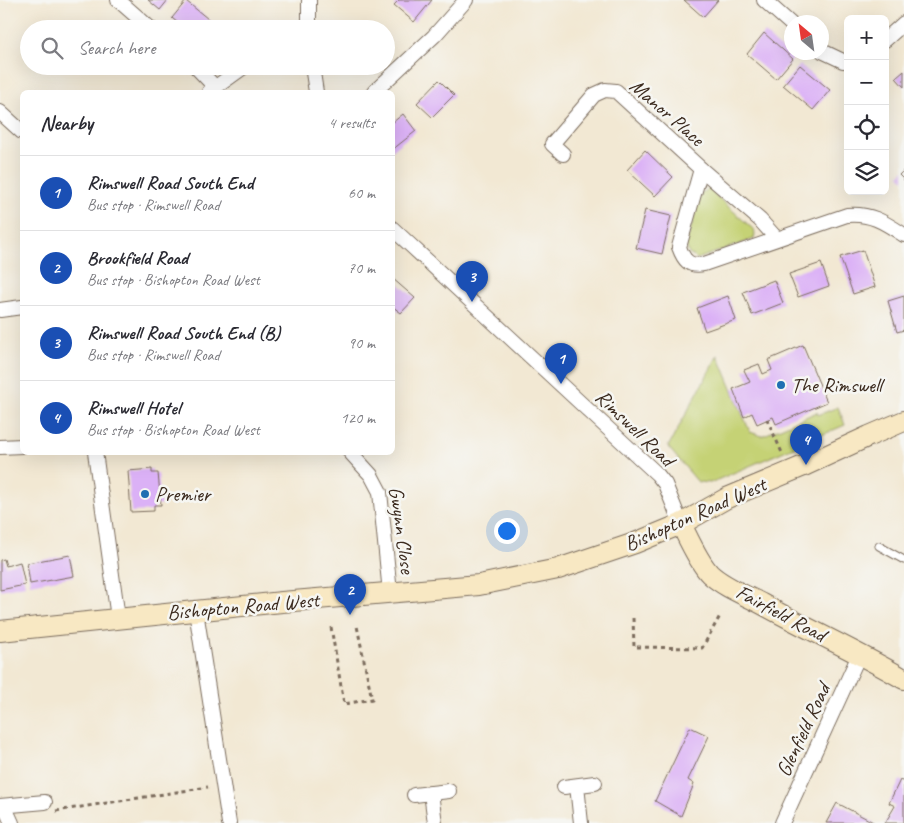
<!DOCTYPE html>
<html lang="en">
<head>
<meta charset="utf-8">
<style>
  body { margin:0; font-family:Caveat,sans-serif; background:#f7f7f7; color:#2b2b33 }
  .controls { position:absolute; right:15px; top:15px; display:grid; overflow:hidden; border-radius:8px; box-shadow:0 5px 20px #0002 }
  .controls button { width:45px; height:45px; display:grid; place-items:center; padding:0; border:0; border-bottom:1px solid #e1e1e2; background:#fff; color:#2b2b33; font:25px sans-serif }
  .compass { position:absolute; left:784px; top:15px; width:45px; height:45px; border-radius:50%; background:#fff; box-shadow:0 5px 20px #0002; rotate:331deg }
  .you { position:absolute; left:506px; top:530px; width:18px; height:18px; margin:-12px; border:4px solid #fff; border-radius:50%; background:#1a73e8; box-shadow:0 0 0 8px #1a73e833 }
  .badge { display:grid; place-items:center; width:32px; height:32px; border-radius:50%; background:#2563eb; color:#fff; font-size:16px; font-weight:700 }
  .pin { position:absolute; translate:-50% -41px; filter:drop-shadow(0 1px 2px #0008) }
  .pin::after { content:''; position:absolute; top:26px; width:18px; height:15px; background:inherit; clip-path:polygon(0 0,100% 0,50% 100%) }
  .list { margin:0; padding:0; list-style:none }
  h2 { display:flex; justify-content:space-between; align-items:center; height:65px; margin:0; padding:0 20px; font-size:21px }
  h2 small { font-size:16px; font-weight:400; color:#7c7c81 }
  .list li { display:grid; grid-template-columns:32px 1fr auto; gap:15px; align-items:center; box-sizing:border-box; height:75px; padding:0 20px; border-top:1px solid #e1e1e2 }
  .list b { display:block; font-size:19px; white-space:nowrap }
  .list p { margin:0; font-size:16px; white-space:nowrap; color:#7c7c81 }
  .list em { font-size:16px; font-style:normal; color:#7c7c81 }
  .icon { flex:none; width:28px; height:28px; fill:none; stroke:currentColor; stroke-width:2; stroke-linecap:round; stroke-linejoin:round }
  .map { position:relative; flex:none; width:904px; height:823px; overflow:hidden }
  .search { position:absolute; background:#fff; box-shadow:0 5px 20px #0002; left:20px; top:20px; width:375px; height:55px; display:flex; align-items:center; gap:12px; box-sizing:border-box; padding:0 18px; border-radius:28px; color:#7c7c81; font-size:19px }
  .panel { position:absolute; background:#fff; box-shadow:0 5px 20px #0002; left:20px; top:90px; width:375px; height:365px; border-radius:8px }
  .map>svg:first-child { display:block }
  .green { fill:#c5d274; stroke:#807e49 }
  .building { fill:#dbb1f6 }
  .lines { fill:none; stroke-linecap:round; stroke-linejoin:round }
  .lane-casing { stroke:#7b6c5d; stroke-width:9 }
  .street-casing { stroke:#7b6c5d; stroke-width:16 }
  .secondary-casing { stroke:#7b6c5d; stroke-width:22 }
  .path { stroke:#7b6c5d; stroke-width:3; stroke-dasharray:4 4; stroke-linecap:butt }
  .lane { stroke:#fff; stroke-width:7 }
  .street { stroke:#fff; stroke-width:14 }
  .secondary { stroke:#f8e8c3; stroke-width:20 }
  .poi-dot { fill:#1f6fb2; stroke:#f6f6f2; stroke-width:2 }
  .labels { text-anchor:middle; stroke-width:5; stroke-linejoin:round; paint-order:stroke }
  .street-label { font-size:21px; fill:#3b2a1e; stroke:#f6f6f2 }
  .poi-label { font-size:21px; fill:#3b2a1e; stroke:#f6f6f2; text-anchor:start }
</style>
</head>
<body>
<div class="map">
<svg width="904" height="823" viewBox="0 0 904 823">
  <rect width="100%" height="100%" fill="#f6f6f2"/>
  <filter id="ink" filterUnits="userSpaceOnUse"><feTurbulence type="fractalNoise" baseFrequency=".02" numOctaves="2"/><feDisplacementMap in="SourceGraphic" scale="10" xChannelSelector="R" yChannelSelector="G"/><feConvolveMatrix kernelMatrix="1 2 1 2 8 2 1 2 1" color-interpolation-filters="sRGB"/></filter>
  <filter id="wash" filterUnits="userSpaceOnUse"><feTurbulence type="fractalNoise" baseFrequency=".0096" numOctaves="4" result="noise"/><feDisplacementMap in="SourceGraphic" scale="20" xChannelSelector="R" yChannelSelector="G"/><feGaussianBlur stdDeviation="1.12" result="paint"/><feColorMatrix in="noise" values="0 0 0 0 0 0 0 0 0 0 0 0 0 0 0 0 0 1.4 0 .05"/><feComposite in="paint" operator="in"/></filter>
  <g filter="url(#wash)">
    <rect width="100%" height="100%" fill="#f2e8d3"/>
    <g class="green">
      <polygon points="709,189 754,230 755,234 754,239 697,259 689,254 686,245 701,193"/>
      <polygon points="718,355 750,432 762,436 817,412 818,415 838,407 845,425 710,483 698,482 668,447"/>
    </g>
    <g id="blocks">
      <g class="building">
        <polygon points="148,0 168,0 160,10"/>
        <polygon points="399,0 432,0 414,22 394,5"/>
        <polygon points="684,0 718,0 703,17"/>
        <polygon points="186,1 213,23 209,29 185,29 172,18"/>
        <polygon points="764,33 793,59 776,79 747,54"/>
        <polygon points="800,65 830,90 813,110 783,85"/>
        <polygon points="904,71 904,87 896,78"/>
        <polygon points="439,80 454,95 432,117 417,103"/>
        <polygon points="403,114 416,131 392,150 392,123"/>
        <polygon points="645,150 673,177 655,196 627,170"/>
        <polygon points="904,170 904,180 899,175"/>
        <polygon points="645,210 671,216 662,254 636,248"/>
        <polygon points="863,250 875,287 853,294 840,257"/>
        <polygon points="821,263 829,286 798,297 789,274"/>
        <polygon points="392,278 415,298 401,313 392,306"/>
        <polygon points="774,280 783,303 752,315 743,292"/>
        <polygon points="728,296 736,320 705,331 697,308"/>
        <polygon points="904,296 904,330 897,332 888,301"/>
        <polygon points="803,345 827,402 776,424 773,417 757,424 752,413 744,417 733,389 750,382 744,370 759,364 763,374 772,370 768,360"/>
        <polygon points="152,469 152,473 158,473 161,505 154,505 154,511 131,512 128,471"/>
        <polygon points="70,555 74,576 30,584 27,563"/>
        <polygon points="4,559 6,566 20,562 25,585 0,590 0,560"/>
        <polygon points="690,727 709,736 688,780 694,784 681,816 655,801"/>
        <polygon points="900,780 904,782 904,823 885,823 895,806 889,803"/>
        <polygon points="837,803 875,823 826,823"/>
      </g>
    </g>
  </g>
  <g filter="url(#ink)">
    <use href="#blocks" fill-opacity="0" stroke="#7b6c5d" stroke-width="1"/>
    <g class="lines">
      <g class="lane-casing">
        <polyline id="lane" points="879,546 904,560"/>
      </g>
      <g class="street-casing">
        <g id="street">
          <polyline points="118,0 151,29"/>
          <polyline points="764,0 792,25"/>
          <polyline points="309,29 309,0"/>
          <polyline points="885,40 904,23"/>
          <polyline points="822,51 843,61 848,61"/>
          <polyline points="195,66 215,87"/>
          <polyline points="312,66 316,92"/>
          <polyline points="209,92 245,66"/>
          <polyline points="374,92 434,36 466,0"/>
          <polyline points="0,112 22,132"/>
          <path d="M563 154 552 144 594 95 605 90 616 91 701 169 679 247C684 261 689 267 704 264L847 215C871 213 884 222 904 235"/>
          <polyline points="701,169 760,220 776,238"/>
          <polyline points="392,228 657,474 665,484 681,524"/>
          <polyline points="0,310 22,307"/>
          <polyline points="0,447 22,446"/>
          <polyline points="95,452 118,618"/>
          <polyline points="350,452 371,475 380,492 390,593"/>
          <polyline points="196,611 229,823"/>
          <polyline points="577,786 581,823"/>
          <polyline points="564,787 595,783"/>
          <polyline points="431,793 435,823"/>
          <polyline points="414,795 449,791"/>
          <polyline points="0,806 45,802"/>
          <polyline points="0,808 7,812 12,823"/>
          <polyline points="782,823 860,653"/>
        </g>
      </g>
      <g class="secondary-casing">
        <g id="secondary">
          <path d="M681 524C688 538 699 563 710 574 724 587 745 595 762 604 809 630 858 652 904 679"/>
          <polyline points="0,631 282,602 479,585 558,569 635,543 681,524 727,498 806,465 869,436 904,421"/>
        </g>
      </g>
      <g class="path">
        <polyline points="767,419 783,455"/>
        <polyline points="633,618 634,647 702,648 720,616"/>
        <polyline points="331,627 344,704 372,699 357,626"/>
        <polyline points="56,811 208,787"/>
      </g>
      <use href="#lane" class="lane"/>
      <use href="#street" class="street"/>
      <use href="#secondary" class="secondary"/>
    </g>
  </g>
  <g class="poi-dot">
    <circle cx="781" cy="385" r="5"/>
    <circle cx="145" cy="494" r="5"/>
  </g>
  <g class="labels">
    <g class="street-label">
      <text transform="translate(667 112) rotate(41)" y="7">Manor Place</text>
      <text transform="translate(635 428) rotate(44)" y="7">Rimswell Road</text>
      <text transform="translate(695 514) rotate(-24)" y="7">Bishopton Road West</text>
      <text transform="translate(402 530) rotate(82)" y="7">Gwynn Close</text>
      <text transform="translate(243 606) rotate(-5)" y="7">Bishopton Road West</text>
      <text transform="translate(781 613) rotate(28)" y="7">Fairfield Road</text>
      <text transform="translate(803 730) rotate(-65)" y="7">Glenfield Road</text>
    </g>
    <g class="poi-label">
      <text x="791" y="392">The Rimswell</text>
      <text x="155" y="501">Premier</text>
    </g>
  </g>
</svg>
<div class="controls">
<button>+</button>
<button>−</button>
<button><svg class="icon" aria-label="locate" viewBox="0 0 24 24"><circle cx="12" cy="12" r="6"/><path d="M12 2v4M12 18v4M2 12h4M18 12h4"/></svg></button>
<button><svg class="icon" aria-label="layers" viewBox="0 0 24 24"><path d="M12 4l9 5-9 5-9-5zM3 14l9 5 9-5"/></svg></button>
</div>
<svg class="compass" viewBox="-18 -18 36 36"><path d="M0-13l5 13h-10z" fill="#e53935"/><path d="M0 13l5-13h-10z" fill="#7c7c81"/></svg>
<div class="you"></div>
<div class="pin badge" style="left:561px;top:384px;background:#1a4fb4">1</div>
<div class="pin badge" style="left:350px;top:615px;background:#1a4fb4">2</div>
<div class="pin badge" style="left:472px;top:302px;background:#1a4fb4">3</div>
<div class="pin badge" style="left:806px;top:465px;background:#1a4fb4">4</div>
<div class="search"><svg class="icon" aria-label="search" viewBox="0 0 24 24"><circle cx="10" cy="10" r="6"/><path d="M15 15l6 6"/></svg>Search here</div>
<section class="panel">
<h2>Nearby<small>4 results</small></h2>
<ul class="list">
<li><span class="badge" style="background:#1a4fb4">1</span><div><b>Rimswell Road South End</b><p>Bus stop · Rimswell Road</p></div><em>60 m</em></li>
<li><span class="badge" style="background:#1a4fb4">2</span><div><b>Brookfield Road</b><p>Bus stop · Bishopton Road West</p></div><em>70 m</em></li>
<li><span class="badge" style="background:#1a4fb4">3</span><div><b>Rimswell Road South End (B)</b><p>Bus stop · Rimswell Road</p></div><em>90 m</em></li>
<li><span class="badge" style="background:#1a4fb4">4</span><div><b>Rimswell Hotel</b><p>Bus stop · Bishopton Road West</p></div><em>120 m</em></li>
</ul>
</section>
</div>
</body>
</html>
